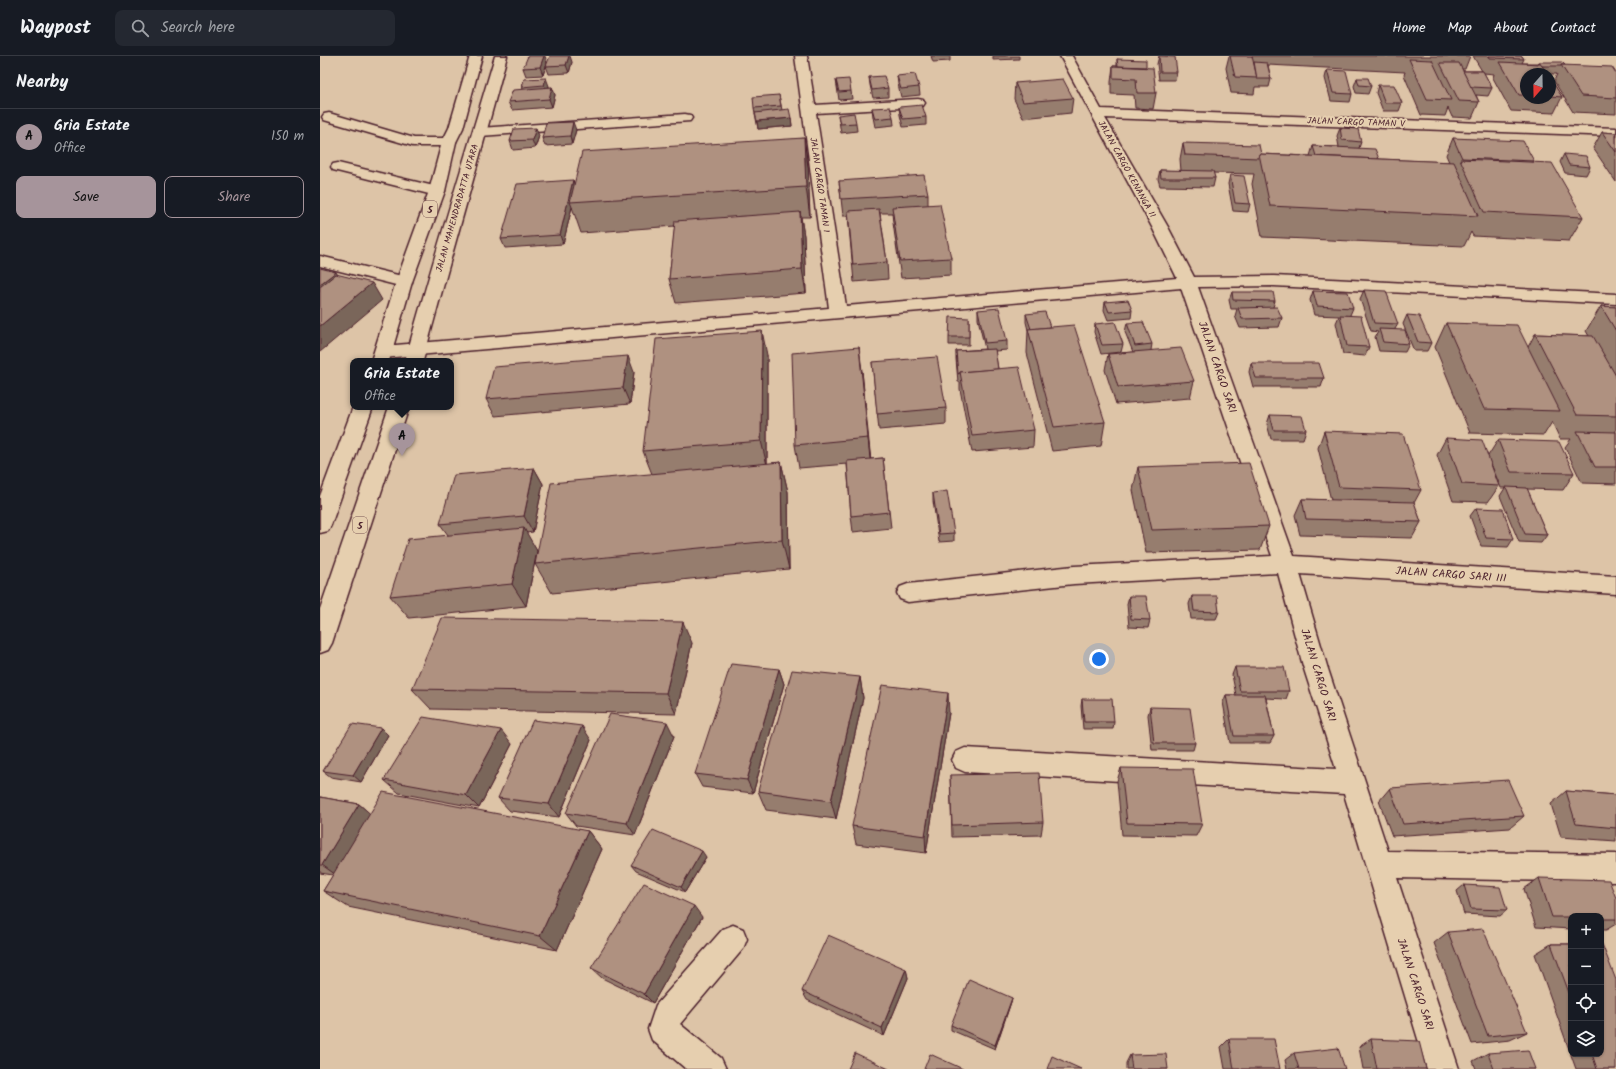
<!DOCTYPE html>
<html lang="en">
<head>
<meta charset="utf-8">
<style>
  body { margin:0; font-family:Kalam,sans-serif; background:#242831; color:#f1f3f6 }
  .controls { position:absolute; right:12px; bottom:12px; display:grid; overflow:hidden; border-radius:8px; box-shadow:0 1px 3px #0004 }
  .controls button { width:36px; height:36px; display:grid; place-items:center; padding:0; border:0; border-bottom:1px solid #363941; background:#171b24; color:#f1f3f6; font:20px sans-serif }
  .compass { position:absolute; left:1200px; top:12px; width:36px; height:36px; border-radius:50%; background:#171b24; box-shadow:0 1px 3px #0004; rotate:200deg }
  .you { position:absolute; left:779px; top:603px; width:14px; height:14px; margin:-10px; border:3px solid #fff; border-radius:50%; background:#1a73e8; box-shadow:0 0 0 6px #1a73e833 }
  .badge { display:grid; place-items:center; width:26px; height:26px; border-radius:50%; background:#a6949b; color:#111; font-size:13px; font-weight:700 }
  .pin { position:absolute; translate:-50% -33px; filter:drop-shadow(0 1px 2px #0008) }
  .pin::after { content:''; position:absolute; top:21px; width:14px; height:12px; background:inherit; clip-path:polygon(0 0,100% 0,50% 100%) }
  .popup { position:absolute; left:30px; top:302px; width:104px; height:52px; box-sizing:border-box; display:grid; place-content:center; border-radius:8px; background:#171b24; filter:drop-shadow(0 1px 3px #0005); font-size:13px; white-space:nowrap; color:#9ea1a6 }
  .popup b { font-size:15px; color:#f1f3f6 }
  .popup::after { content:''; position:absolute; left:50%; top:100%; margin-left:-8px; border:8px solid transparent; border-top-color:#171b24 }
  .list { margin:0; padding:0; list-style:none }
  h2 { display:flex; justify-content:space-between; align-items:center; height:52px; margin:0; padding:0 16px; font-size:17px }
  h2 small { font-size:13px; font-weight:400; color:#9ea1a6 }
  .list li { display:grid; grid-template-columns:26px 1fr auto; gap:12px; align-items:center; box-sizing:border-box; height:56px; padding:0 16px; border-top:1px solid #363941 }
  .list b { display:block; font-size:15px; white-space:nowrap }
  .list p { margin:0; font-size:13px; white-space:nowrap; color:#9ea1a6 }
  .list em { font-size:13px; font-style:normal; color:#9ea1a6 }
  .actions { display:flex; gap:8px; padding:12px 16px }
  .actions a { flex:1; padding:9px 0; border:1px solid #a6949b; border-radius:8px; text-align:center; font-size:14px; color:#a6949b }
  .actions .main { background:#a6949b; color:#111 }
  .icon { flex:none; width:22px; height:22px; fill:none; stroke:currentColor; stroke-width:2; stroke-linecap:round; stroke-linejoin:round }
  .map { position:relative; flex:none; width:1296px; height:1013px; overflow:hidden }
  header { display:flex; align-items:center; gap:24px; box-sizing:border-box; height:56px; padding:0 20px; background:#171b24; border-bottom:1px solid #363941 }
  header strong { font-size:19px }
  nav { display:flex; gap:22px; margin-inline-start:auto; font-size:14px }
  .search { width:280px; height:36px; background:#242831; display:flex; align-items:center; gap:10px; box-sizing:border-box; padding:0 14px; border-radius:8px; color:#9ea1a6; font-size:15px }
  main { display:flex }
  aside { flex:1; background:#171b24 }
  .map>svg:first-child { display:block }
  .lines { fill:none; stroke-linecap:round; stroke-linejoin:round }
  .minor-casing { stroke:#4a1f2b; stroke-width:3 }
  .highway-casing { stroke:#4a1f2b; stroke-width:3 }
  .minor { fill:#e6cfaf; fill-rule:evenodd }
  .highway { fill:#e6cfaf; fill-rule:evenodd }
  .wall { fill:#967d6e; stroke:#4a1f2b }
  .shaded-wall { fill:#7a665a; stroke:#4a1f2b }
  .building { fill:#af9180; stroke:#4a1f2b }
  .labels { text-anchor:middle; stroke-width:4; stroke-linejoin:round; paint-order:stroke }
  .far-street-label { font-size:9px; fill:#4a1f2b; stroke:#e6cfaf }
  .shield { fill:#e6cfaf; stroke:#795453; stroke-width:1 }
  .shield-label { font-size:10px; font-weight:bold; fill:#4a1f2b }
  .street-label { font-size:11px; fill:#4a1f2b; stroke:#e6cfaf }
</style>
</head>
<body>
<header>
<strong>Waypost</strong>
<div class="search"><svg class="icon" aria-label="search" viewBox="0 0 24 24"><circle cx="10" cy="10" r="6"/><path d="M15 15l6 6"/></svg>Search here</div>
<nav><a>Home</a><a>Map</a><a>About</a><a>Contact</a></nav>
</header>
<main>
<aside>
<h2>Nearby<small></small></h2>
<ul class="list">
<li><span class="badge">A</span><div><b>Gria Estate</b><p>Office</p></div><em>150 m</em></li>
</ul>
<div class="actions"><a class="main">Save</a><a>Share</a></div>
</aside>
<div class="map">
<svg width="1296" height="1013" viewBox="0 0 1296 1013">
  <rect width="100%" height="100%" fill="#ddc4a7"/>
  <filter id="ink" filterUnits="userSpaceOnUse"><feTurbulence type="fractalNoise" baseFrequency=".025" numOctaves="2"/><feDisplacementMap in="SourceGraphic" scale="8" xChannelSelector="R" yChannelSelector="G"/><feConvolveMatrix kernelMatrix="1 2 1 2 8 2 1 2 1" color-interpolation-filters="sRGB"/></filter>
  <g filter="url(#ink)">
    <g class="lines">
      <g class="minor-casing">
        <g id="minor">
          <polygon points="475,0 487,0 495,49 598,43 603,44 605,47 603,50 598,51 496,57 526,250 857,222 832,171 740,0 752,0 781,53 1296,72 1296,80 785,62 848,171 874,221 954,220 1296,238 1296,248 954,230 878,231 974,500 1296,520 1296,538 980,518 1007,610 1068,795 1296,798 1296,826 1077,822 1139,1013 1107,1013 1024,738 645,716 636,712 632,704 636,696 645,692 1016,713 983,610 958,517 754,528 588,546 580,543 577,537 580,531 588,528 754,510 952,500 861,232 64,302 58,300 55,296 58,292 64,290 509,252"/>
          <polygon points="9,57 94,82 129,82 134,83 136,86 134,89 129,90 93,90 4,64 2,61 4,58"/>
          <polygon points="365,58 370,59 372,62 370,65 160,80 155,79 153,76 155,73 160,72"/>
          <polygon points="18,107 122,132 125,135 122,138 117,140 13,114 11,111 13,108"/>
          <polygon points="0,200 90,222 92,226 90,230 84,231 0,210"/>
          <polygon points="413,869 423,873 427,883 423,893 360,968 401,1002 406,1013 366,1013 332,984 328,973 336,949 403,873"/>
        </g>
      </g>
      <g class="highway-casing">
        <g id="highway">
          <polygon points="150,0 162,0 143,72 136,86 125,135 92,226 69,305 51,305 76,226 109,135 122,86 129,72"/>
          <path d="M175 0H187C160 102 130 203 103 305H85C113 203 145 102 175 0Z"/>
          <polygon points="33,351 53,351 11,469 8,475 0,477 0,440"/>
          <polygon points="69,351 89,351 12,587 8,594 0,597 0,553"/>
        </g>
      </g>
      <use href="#minor" class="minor"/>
      <use href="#highway" class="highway"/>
    </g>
    <g class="wall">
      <polygon points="611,0 630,0 630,5 613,6"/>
      <polygon points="673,0 699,0 699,3 673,4"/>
      <polygon points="839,0 857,16 855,24 839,24 837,8"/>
      <polygon points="909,0 1150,0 1145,13 1142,13 1143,15 1162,15 1153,0 1202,0 1204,3 1202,7 1218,7 1219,6 1296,17 1296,58 1253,56 1234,25 1237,18 1206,18 1206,42 1230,42 1230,22 1242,41 1234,57 1191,55 1173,22 1174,18 1164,17 1172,32 1168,40 1156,39 1159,46 1152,62 1132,61 1128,52 1125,60 1101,59 1084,19 1085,16 948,9 951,23 949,31 935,31 934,38 911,37 906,12"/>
      <polygon points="797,3 826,11 836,37 833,53 815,52 814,39 791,38 791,26 793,10 797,10"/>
      <polygon points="252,6 249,17 229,18 226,10"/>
      <polygon points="227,7 223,19 206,20 203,12"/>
      <polygon points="1007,14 1032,38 1030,46 1011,45 1005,22"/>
      <polygon points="577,20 599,31 600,39 581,41 578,28"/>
      <polygon points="549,21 568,32 568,41 553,42 550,29"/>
      <polygon points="1037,22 1051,30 1048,38 1036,37 1034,30"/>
      <polygon points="204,23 229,30 229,32 232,31 235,39 232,51 192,54 188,46 203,33 202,31"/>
      <polygon points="516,24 531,35 532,43 519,44"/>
      <polygon points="695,27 753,42 751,57 703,62 694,43"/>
      <polygon points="1058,29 1082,47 1079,55 1063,55 1056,37"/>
      <polygon points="459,39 462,54 471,62 472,70 438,73 434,52"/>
      <polygon points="579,51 606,61 606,69 583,71 580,59"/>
      <polygon points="552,52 573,61 574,69 555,71 553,61"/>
      <polygon points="518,59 536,67 537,75 521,77"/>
      <polygon points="1020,72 1041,86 1039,92 1059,103 1129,106 1126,99 1133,82 1214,105 1213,107 1263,161 1249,185 1153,180 1151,176 1144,190 942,181 932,128 934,118 893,117 895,122 893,131 840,130 838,123 840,114 861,115 860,103 863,87 941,98 990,100 993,90 1019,91 1017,80"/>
      <polygon points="256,74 252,88 225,90 222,82"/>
      <polygon points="1282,76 1296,77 1296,126 1273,92"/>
      <polygon points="219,80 215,92 193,94 190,85"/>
      <polygon points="484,82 488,111 490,161 481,161 484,180 486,237 356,247 349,223 355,170 261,177 252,151 243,188 185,192 181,183 253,124 254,128"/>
      <polygon points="1244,98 1270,111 1266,119 1245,117 1240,106"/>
      <polygon points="910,119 930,148 928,156 913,155 908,128"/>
      <polygon points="519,125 608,138 608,148 631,202 631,219 581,222 573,167 572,157 560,157 567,206 568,223 534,226 528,160 523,160"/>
      <polygon points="1044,234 1078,268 1075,273 1089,288 1085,296 1059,295 1055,281 1058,276 1051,275 1040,243"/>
      <polygon points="993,235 1033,252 1030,259 1049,291 1045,300 1023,298 1016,267 1019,260 994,259 990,244"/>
      <polygon points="912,236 955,245 953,251 962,262 959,271 920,272 915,260 917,253 911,253 909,244"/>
      <polygon points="785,246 812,254 811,262 788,264 784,254"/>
      <polygon points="1281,250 1296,251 1296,428 1262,427 1245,391 1251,383 1240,383 1232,366 1224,379 1150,377 1115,291 1126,267 1208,291 1215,278 1269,280 1266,275"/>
      <polygon points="658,254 687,285 687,294 675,295 678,313 714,374 713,391 652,396 640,333 640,326 638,326 636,303 636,295 665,293 658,263"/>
      <polygon points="706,258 730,271 785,366 781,390 732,395 707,297 708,274 706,266"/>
      <polygon points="1087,259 1111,287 1107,295 1094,295 1083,268"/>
      <polygon points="649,262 649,289 629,289 629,281"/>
      <polygon points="807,267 832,288 831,294 874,325 870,342 796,348 785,314 788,298 813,296 805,276"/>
      <polygon points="775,268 803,288 801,296 781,298 774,276"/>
      <polygon points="447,299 447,408 461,406 468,436 469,513 232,537 215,508 332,418 323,395"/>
      <polygon points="552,306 626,352 626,368 559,374"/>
      <polygon points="931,307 1004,322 1001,331 933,331 929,316"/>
      <polygon points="542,315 550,403 563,402 571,472 533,476 531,460 527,408 479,412 475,389"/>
      <polygon points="314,316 310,348 175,360 166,343"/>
      <polygon points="950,359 986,374 983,383 951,383 947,368"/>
      <polygon points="1004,375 1101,434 1094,447 1101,466 1092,482 980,479 975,459 982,443 1011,444 998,392"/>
      <polygon points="1126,382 1168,400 1178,384 1254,417 1243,434 1207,433 1227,479 1221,487 1199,486 1180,440 1185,432 1181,432 1171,408 1179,430 1168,446 1133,445 1117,399"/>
      <polygon points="818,411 949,470 940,494 826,497 813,434"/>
      <polygon points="214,412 223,428 213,476 206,477 217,495 206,550 89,562 70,540 128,479 120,468"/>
      <polygon points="613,437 634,477 634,485 619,486 613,445"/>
      <polygon points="1156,452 1193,483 1188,491 1161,490 1150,460"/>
      <polygon points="809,540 830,564 828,572 809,571 807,548"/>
      <polygon points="872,540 899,556 896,563 871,563 869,548"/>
      <polygon points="372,587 356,658 111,653 92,633"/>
      <polygon points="915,611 969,635 966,643 946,642 954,680 950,687 910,687 903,646 906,639 916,639 912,619"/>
      <polygon points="459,613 464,628 433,737 382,731 375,718"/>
      <polygon points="540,621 543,642 516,763 446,754 438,735"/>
      <polygon points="762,643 794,666 793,673 763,673 761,650"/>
      <polygon points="830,651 875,687 873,694 832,694 828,659"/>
      <polygon points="629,657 606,797 536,788 532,770"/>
      <polygon points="61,672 68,679 41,726 11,721 3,715"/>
      <polygon points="354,680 315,779 256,770 246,757"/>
      <polygon points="271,684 239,761 190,755 178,742"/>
      <polygon points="192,688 159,752 79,737 64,724"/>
      <polygon points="801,712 882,768 876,780 802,779 797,725"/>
      <polygon points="630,719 723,766 721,779 632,781"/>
      <polygon points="1070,732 1204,760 1190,772 1072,780 1059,745"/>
      <polygon points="1246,735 1296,739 1296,785 1241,781 1231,748"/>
      <polygon points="0,741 39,748 50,758 268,775 282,793 237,894 28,851 3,835 13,819 0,817"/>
      <polygon points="386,801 365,836 316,815 311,809"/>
      <polygon points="1219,822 1296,863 1296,868 1286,874 1281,874 1281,860 1251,860 1251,873 1216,871 1204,833"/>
      <polygon points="1144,829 1187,854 1180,860 1144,858 1137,835"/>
      <polygon points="382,861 333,947 282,922 271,912"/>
      <polygon points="1128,876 1207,976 1190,984 1152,988 1114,887"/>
      <polygon points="1231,888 1251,888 1251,998 1281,998 1296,1013 1256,1013 1215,898"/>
      <polygon points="586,913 588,922 564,980 487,944 482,935"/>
      <polygon points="692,942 691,946 675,993 631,974 631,969"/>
      <polygon points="909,983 960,1013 905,1013 901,991"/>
      <polygon points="1051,983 1106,1013 1043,1013 1039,991"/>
      <polygon points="974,997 1025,1013 967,1013 965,1004"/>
      <polygon points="1168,997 1215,1013 1156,1013 1153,1005"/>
      <polygon points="810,999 848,1013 806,1013 806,1007"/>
    </g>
    <g class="shaded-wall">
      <polygon points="224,0 225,0 227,7 223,19 220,11"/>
      <polygon points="249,0 250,0 252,6 249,17 246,9"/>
      <polygon points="226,22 229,30 227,37 224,29"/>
      <polygon points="232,31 235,39 232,51 229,43"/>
      <polygon points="471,62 472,70 438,73 437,65"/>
      <polygon points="253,66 256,74 252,88 250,80"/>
      <polygon points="216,72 219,80 215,92 212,84"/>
      <polygon points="484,82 488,111 490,161 486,131"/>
      <polygon points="253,124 256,133 250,146 252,151 243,188 240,179"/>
      <polygon points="480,156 484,180 486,237 482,213"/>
      <polygon points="16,216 26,232 0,236 0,228"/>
      <polygon points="52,227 62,244 0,296 0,270"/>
      <polygon points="442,275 447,299 447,409 441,385"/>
      <polygon points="539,291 542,315 551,406 548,382"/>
      <polygon points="308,300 314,316 310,348 303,332"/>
      <polygon points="461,406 468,436 469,513 462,484"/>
      <polygon points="214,412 223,428 213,476 204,460"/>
      <polygon points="204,472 217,495 206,550 192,528"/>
      <polygon points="363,566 372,587 356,658 346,637"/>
      <polygon points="459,613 464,628 433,737 427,724"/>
      <polygon points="540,621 543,642 516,763 511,745"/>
      <polygon points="628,637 629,657 606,797 605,780"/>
      <polygon points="347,666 354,680 315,779 307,767"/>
      <polygon points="262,670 271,684 239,761 229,748"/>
      <polygon points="61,672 68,679 41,726 33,719"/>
      <polygon points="181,674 192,688 159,752 146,739"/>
      <polygon points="39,748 54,761 19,821 2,809"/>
      <polygon points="268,775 282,793 237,894 220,880"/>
      <polygon points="382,795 386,801 365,836 361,831"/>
      <polygon points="374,850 382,861 333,947 324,938"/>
      <polygon points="586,913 588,922 564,980 562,972"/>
      <polygon points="692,942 691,946 675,993 675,989"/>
    </g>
    <g class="building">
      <polygon points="208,0 224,0 220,11 203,12"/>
      <polygon points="230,0 249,0 246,9 226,10"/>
      <polygon points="839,0 855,1 857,16 840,16"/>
      <polygon points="910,0 932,0 937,22 915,21"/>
      <polygon points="1169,0 1202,0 1204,3 1170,2"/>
      <polygon points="797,3 826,4 826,11 798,10"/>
      <polygon points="1089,3 1112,4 1131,44 1107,43"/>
      <polygon points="934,6 947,7 951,23 937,23"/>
      <polygon points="1180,6 1221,8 1227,18 1206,18 1206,39 1199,39"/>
      <polygon points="1219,6 1242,6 1245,9 1241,9 1241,10 1222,10"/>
      <polygon points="1120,7 1139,7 1159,46 1139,45"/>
      <polygon points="1241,9 1292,11 1296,17 1296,42 1261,40"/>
      <polygon points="793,10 833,12 836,37 817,37 816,23 793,22"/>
      <polygon points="1007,14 1026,15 1032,38 1013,37"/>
      <polygon points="1143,15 1163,15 1172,32 1151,31"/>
      <polygon points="595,18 599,31 581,33 577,20"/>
      <polygon points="564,20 568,32 552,34 549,21"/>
      <polygon points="226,22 224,29 202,31 204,23"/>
      <polygon points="1037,22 1048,22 1051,30 1039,29"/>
      <polygon points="1230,22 1242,41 1230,40"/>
      <polygon points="529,23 531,35 519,36 516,24"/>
      <polygon points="743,23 753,42 703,46 695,27"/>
      <polygon points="1058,29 1074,29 1082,47 1065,47"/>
      <polygon points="232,31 229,43 188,46 193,34"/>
      <polygon points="459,39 461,50 434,52 433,41"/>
      <polygon points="602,49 606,61 583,63 579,51"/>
      <polygon points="570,51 573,61 555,63 552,52"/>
      <polygon points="469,53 471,62 437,65 435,57"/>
      <polygon points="534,57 536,67 520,68 518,59"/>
      <polygon points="253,66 250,80 222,82 226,67"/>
      <polygon points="216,72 212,84 190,85 194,73"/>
      <polygon points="1020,72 1038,73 1041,86 1022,84"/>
      <polygon points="1282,76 1296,77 1296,96"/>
      <polygon points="484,82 486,131 250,146 262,96"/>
      <polygon points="1133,82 1203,85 1214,105 1142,102"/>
      <polygon points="863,87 939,89 941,98 939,98 938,102 865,99"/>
      <polygon points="993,90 1055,93 1059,103 996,100"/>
      <polygon points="939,98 1134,106 1158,160 950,150"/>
      <polygon points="1244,98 1266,100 1270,111 1249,109"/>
      <polygon points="1140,103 1232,107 1263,161 1164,156"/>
      <polygon points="840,114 893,115 895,122 841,122"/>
      <polygon points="604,119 608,138 521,143 519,125"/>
      <polygon points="910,119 924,120 930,148 915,147"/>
      <polygon points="253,124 240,179 181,183 197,128"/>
      <polygon points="620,148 631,202 580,205 572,151"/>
      <polygon points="559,153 567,206 533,209 528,155"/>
      <polygon points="480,156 482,213 349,223 355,165"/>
      <polygon points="0,212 16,216 0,228"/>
      <polygon points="16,218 52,227 0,270 0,231"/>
      <polygon points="1044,234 1066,235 1078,268 1054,267"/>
      <polygon points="993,235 1028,236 1033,252 997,250"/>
      <polygon points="912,236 953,236 955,245 913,244"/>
      <polygon points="808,244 812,254 789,256 785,246"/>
      <polygon points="1281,250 1296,251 1296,275"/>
      <polygon points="957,251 962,262 922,263 918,252"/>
      <polygon points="679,252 687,285 665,287 658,254"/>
      <polygon points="725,256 730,271 711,273 706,258"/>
      <polygon points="1020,259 1041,260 1049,291 1027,290"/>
      <polygon points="1087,259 1099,260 1111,287 1098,286"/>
      <polygon points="630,261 649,262 649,281 629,281"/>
      <polygon points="795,266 803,288 782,289 775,268"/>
      <polygon points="823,266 832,288 815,290 807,267"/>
      <polygon points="1126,267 1197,269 1240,355 1164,353"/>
      <polygon points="754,269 785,366 734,371 708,273"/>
      <polygon points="1059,273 1085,274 1089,288 1063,286"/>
      <polygon points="442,275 441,385 323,395 336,283"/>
      <polygon points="1215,278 1273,280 1296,320 1296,360 1257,359"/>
      <polygon points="539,291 548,382 475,389 472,297"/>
      <polygon points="861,292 874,325 798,331 788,298"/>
      <polygon points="675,293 678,313 640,316 640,317 638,318 636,295"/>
      <polygon points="308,300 303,332 166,343 174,311"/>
      <polygon points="617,301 626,352 557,358 552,306"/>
      <polygon points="931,307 999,307 1004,322 936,322"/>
      <polygon points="699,311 714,374 652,380 640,316"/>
      <polygon points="950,359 982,360 986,374 954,374"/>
      <polygon points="1004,375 1083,378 1101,434 1019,431"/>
      <polygon points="1257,375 1296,376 1296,411 1275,411"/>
      <polygon points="1126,382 1162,384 1179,430 1142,428"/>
      <polygon points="1178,384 1239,386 1254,417 1191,416"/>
      <polygon points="563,402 569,456 531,460 527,405"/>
      <polygon points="461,406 462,484 215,508 231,427"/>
      <polygon points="929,407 949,470 832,474 818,411"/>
      <polygon points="214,412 204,460 120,468 134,419"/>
      <polygon points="1186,431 1207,432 1227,479 1205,478"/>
      <polygon points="627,435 634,477 619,478 613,437"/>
      <polygon points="982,443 1094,446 1101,466 986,463"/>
      <polygon points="1156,452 1183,453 1193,483 1166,482"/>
      <polygon points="204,472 192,528 70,540 88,483"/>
      <polygon points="809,540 826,540 830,564 811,563"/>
      <polygon points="872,540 897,540 899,556 874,555"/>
      <polygon points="122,562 363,566 346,637 92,633"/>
      <polygon points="411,608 459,613 427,724 375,718"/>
      <polygon points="915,611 964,611 969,635 920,635"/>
      <polygon points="472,614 540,621 511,745 438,735"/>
      <polygon points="562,629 628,637 605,780 532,770"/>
      <polygon points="906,639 945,639 954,680 914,680"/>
      <polygon points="762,643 792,643 794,666 764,666"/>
      <polygon points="830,651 870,652 875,687 834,687"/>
      <polygon points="290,658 347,666 307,767 246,757"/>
      <polygon points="103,661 181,674 146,739 64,724"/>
      <polygon points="213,664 262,670 229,748 178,742"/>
      <polygon points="32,668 61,672 33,719 3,715"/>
      <polygon points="801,712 873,713 882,768 807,767"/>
      <polygon points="719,717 723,766 632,769 630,719"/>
      <polygon points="1188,724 1204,760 1083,768 1070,732"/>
      <polygon points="1246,735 1296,739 1296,772 1256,768"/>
      <polygon points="63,736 268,775 220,880 3,835"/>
      <polygon points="0,741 39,748 2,809 0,809"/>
      <polygon points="333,774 382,795 361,831 311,809"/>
      <polygon points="1219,822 1289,824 1296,842 1296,863 1281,863 1281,860 1251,860 1251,861 1232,861"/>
      <polygon points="324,827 374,850 324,938 271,912"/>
      <polygon points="1144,829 1180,831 1187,854 1151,853"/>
      <polygon points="1163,873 1207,976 1168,980 1128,876"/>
      <polygon points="508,879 586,913 562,972 482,935"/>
      <polygon points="1231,888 1251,888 1251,942"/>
      <polygon points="1281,888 1282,888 1296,924 1296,1013 1277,1013 1272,998 1281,998"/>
      <polygon points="649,923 692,942 675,989 631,969"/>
      <polygon points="909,983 954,983 960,1013 914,1013"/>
      <polygon points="1051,983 1099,985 1106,1013 1057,1013"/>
      <polygon points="1018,992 1025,1013 979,1013 974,997"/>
      <polygon points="1208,994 1215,1013 1174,1013 1168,997"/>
      <polygon points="535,997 569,1013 528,1013"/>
      <polygon points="610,998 643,1013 604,1013"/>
      <polygon points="846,998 848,1013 812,1013 810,999"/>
      <polygon points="732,1000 761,1013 727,1013"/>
    </g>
  </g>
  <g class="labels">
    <g class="far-street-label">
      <text transform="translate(1036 66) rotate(2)" y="3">JALAN CARGO TAMAN V</text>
      <text transform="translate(807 113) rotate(61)" y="3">JALAN CARGO KENANGA II</text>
      <text transform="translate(500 129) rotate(82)" y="3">JALAN CARGO TAMAN I</text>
      <text transform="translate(137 152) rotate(-74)" y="3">JALAN MAHENDRADATTA UTARA</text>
    </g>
    <g class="shield">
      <rect x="103" y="145" width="14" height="16" rx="3"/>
      <rect x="33" y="461" width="14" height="16" rx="3"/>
    </g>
    <g class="shield-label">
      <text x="110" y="157">5</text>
      <text x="40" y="473">5</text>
    </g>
    <g class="street-label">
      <text transform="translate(898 311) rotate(71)" y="4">JALAN CARGO SARI</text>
      <text transform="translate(1131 518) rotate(4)" y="4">JALAN CARGO SARI III</text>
      <text transform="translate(999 619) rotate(73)" y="4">JALAN CARGO SARI</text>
      <text transform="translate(1096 928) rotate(72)" y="4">JALAN CARGO SARI</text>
    </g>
  </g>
</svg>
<div class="controls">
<button>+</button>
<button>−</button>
<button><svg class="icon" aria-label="locate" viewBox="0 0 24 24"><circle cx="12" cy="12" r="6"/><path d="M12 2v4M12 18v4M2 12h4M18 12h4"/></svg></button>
<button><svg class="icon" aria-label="layers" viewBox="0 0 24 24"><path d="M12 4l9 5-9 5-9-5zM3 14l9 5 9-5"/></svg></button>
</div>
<svg class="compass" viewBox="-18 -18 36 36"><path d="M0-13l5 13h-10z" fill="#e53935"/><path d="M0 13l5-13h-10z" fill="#9ea1a6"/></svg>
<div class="you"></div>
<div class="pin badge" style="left:82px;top:400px">A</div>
<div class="popup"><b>Gria Estate</b>Office</div>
</div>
</main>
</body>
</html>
